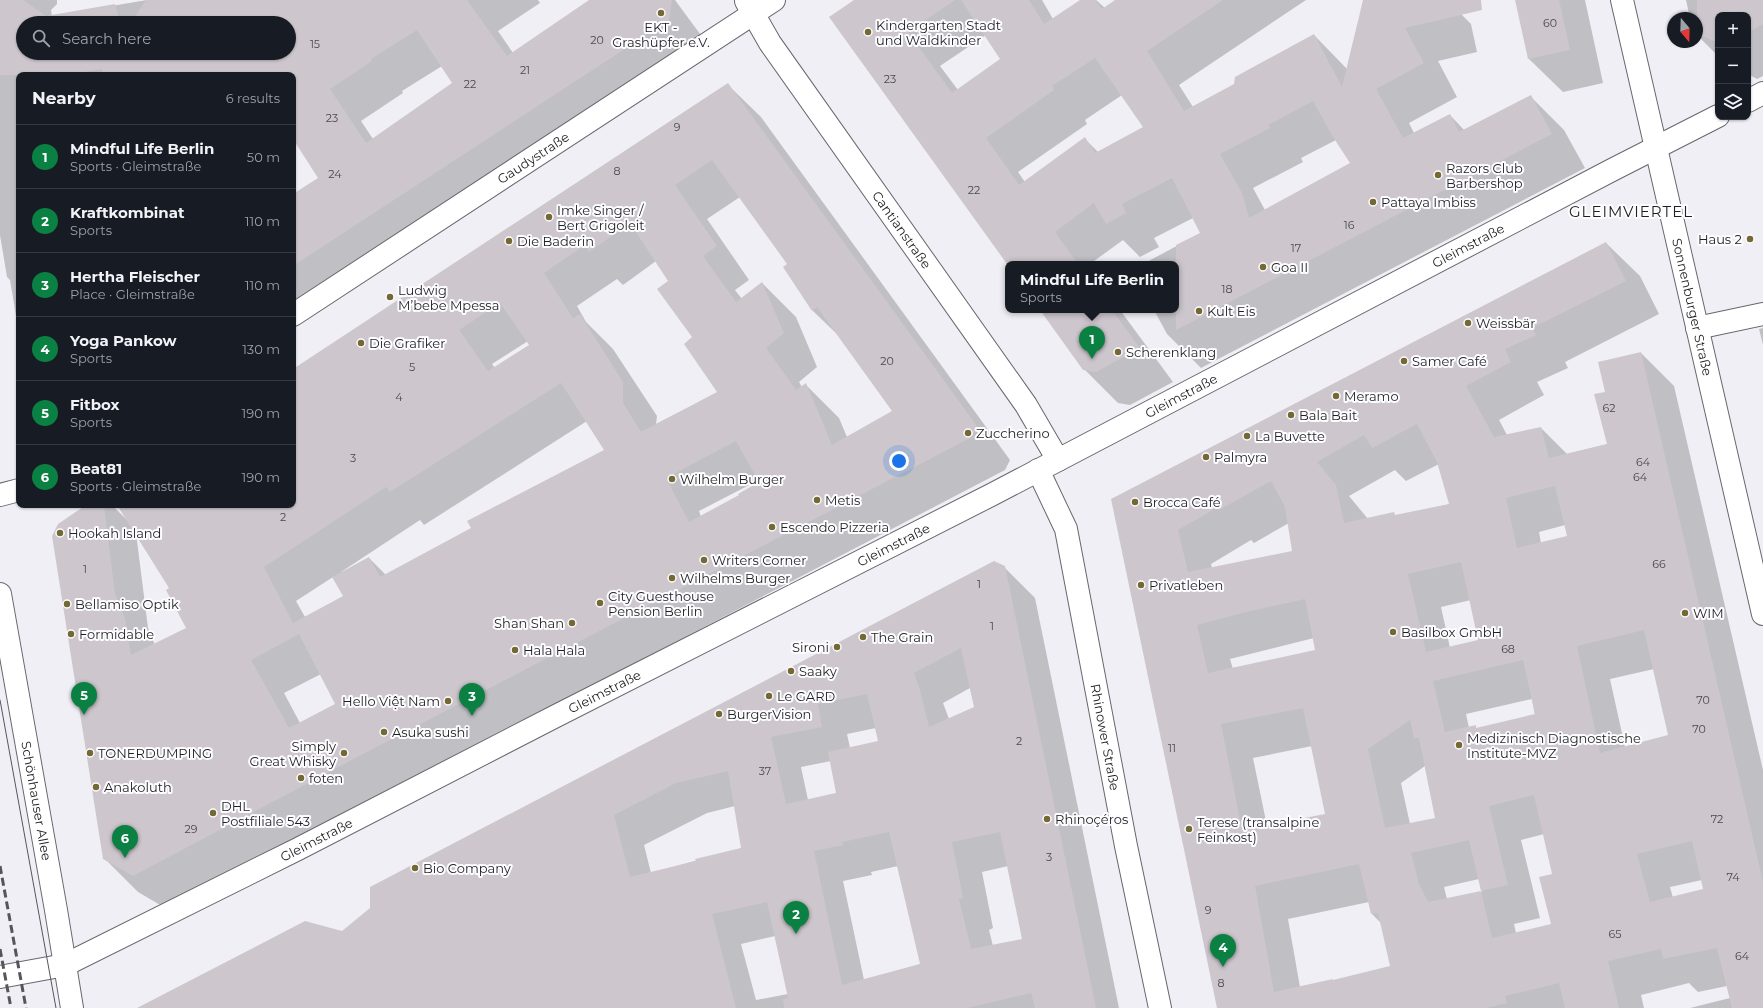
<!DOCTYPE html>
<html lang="en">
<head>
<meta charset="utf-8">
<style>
  body { margin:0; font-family:Montserrat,sans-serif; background:#242831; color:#f1f3f6 }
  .controls { position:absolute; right:12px; top:12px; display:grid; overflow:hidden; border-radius:8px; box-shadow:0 1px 3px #0004 }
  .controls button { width:36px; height:36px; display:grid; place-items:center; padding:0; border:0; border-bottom:1px solid #363941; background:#171b24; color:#f1f3f6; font:20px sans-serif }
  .compass { position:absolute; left:1667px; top:12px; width:36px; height:36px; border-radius:50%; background:#171b24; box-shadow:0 1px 3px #0004; rotate:161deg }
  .you { position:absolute; left:899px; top:461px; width:14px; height:14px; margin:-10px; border:3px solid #fff; border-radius:50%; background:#1a73e8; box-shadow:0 0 0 6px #1a73e833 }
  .badge { display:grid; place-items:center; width:26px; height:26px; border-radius:50%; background:#0b8043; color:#fff; font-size:13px; font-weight:700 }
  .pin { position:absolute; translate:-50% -33px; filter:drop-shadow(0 1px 2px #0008) }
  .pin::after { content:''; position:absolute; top:21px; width:14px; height:12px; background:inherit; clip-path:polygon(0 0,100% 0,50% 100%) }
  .popup { position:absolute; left:1005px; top:261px; width:174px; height:52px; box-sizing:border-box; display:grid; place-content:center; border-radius:8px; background:#171b24; filter:drop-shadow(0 1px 3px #0005); font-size:13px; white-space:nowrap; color:#9ea1a6 }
  .popup b { font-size:15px; color:#f1f3f6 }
  .popup::after { content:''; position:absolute; left:50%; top:100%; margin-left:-8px; border:8px solid transparent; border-top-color:#171b24 }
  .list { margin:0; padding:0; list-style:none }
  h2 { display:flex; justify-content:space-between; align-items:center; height:52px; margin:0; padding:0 16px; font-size:17px }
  h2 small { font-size:13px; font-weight:400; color:#9ea1a6 }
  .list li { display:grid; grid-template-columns:26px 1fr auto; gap:12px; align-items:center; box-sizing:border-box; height:64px; padding:0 16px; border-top:1px solid #363941 }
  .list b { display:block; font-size:15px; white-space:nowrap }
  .list p { margin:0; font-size:13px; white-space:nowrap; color:#9ea1a6 }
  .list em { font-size:13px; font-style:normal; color:#9ea1a6 }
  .icon { flex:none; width:22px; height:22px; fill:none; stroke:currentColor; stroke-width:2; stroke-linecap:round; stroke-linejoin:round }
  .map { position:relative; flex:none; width:1763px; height:1008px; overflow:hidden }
  .search { position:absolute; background:#171b24; box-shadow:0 1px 3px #0004; left:16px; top:16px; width:280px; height:44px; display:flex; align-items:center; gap:10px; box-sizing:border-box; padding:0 14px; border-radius:22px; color:#9ea1a6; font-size:15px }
  .panel { position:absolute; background:#171b24; box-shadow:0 1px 3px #0004; left:16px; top:72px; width:280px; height:436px; border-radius:8px }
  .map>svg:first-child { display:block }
  .shadow { fill:#0003; fill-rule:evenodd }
  .building { fill:#cdc7cd; fill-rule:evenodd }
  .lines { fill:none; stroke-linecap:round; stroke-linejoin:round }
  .minor-casing { stroke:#68676e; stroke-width:24 }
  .major-casing { stroke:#68676e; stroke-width:24 }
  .minor { stroke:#fff; stroke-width:22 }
  .major { stroke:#fff; stroke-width:22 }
  .tram { stroke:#56565a; stroke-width:1 }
  .rail { stroke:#56565a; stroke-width:3; stroke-dasharray:8 4; stroke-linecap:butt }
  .poi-dot { fill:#746835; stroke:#fdfdff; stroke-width:1.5 }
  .labels { text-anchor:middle; stroke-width:4; stroke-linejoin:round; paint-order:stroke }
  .number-label { font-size:11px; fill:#4a494d }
  .poi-label { font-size:13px; fill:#1f1f22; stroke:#fdfdff; text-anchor:start }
  .street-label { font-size:13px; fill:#1f1f22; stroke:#fdfdff }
  .quarter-label { font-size:15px; letter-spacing:1px; fill:#1f1f22; stroke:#fdfdff }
</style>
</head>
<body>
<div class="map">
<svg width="1763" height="1008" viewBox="0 0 1763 1008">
  <rect width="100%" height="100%" fill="#f0eff6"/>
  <g class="shadow">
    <path d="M0 0H57V4L51 10 52 16 147 0H538L540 3 498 31 513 53 591 0H675L703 38 293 319V195L320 178 293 138V75H19V333L10 280 7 277 0 235ZM23 23H289V53H23ZM442 66 454 83 373 139 361 121 403 93 402 91Z"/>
    <path d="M856 0H1042L1053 19 1081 0H1096L1105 8 1117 0H1306L1179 85 1193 107 1235 85 1314 35 1347 69 1364 0H1450L1451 4 1471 24 1477 52 1438 61 1457 97 1409 123 1414 133 1450 115 1465 131 1531 97 1564 130 1585 168 1201 368 1167 334 1154 310H1176V264H1143L1201 233 1193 218 1154 238 1159 247 1140 257 1123 240 1090 264H1008ZM986 35 1001 59 958 90 940 66ZM1122 95 1144 128 1098 152 1085 139 1025 182 1018 172 1087 124 1085 120ZM1336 140 1352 164 1265 210 1253 188 1303 162 1301 158Z"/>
    <polygon points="1516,0 1585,0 1603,83 1563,92 1529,59"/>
    <polygon points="1686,0 1763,0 1763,76 1757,79 1748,74 1748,15 1718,15 1718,56 1697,35 1697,18 1690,18"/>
    <path d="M727 84 761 117 1010 460 1005 470 395 788 167 909 138 892 104 858 88 505H112L128 521 119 505H293V370ZM740 197 789 264 784 267 813 311 840 337 893 412 847 437 839 418 806 385 802 387 799 382 817 367 796 317 762 283 742 299 735 290 749 280 707 219ZM656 261 669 281 719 392 656 424 657 416 613 349 586 322 577 306 617 279 623 285ZM528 341 531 345 495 368 492 364ZM587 421 605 451 472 529 386 575 369 558 342 573 341 572 420 520 424 525ZM759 480 760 482 740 496 701 517 699 511ZM136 533 170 588 188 628 155 645 148 628ZM333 577 344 597 305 617 296 601ZM321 674 336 704 300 723 284 693Z"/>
    <path d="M1606 243 1640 276 1659 314 1565 362 1568 368 1537 382 1544 395 1499 420 1507 435 1541 428 1567 454 1608 444 1607 393 1641 353 1674 386 1763 770V1008H1690L1730 998 1727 986 1698 992 1689 983 1641 995 1644 1008H1218L1113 499ZM1439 464 1451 504 1396 516 1393 513 1368 519 1349 496 1395 470 1406 481ZM1289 523 1293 552 1212 568 1211 564 1251 540 1254 543ZM1565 525 1568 537 1541 543 1539 532ZM1471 600 1479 641 1450 648 1441 607ZM1314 638 1317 651 1233 669 1230 659ZM1654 669 1670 736 1625 747 1610 679ZM1532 699 1535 715 1477 729 1475 726 1469 728 1466 714ZM1312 746 1326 815 1267 826 1253 758ZM1425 766 1436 819 1410 824 1401 783ZM1544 834 1553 875 1552 925 1516 933 1514 924 1540 918 1521 840ZM1479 879 1482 892 1447 899 1444 887ZM1702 880 1705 890 1673 898 1670 887ZM1369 902 1372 914 1381 923 1391 967 1334 981 1300 987 1288 919Z"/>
    <polygon points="1041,310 1120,310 1173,382 1130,405 1118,403 1084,369"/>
    <polygon points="1763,328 1763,345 1759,329"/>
    <path d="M1004 567 1035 598 1119 1008H139L342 932ZM970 688 975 708 949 719 943 703ZM876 728 879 742 850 748 847 734ZM831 761 837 793 808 800 801 767ZM735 806 742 848 651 873 644 845 707 813ZM898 866 921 964 864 980 843 881 872 875 871 872ZM1008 866 1024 940 993 946 989 930 993 928 982 872ZM775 936 788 994 756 1000 741 944Z"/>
  </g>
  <g class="building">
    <path d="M0 0H23L46 16 115 4 120 23H23V53H289V23H131L146 0H467L507 56 589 0H672L669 20 293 266V194L318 178 293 139V75H103L102 69 66 75H0ZM417 30 452 83 366 143 330 89 372 61 371 59Z"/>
    <path d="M854 0H955L908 32 952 93 1000 59 961 0H1029L1044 24 1080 0H1095L1102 9 1115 0H1223L1147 51 1184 111 1234 84 1235 77 1314 34 1342 87 1363 0H1481L1482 10 1405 28 1424 63 1376 89 1403 138 1450 114 1459 132 1531 95 1552 134 1176 330V245L1200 233 1172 178 1122 204 1126 213 1106 224 1094 203 1055 232 1078 264H1007L829 17ZM1095 58 1143 127 1095 153 1085 137 1019 185 986 138 1054 90 1052 86ZM1313 101 1333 137 1350 163 1249 218 1242 193 1220 154 1270 128 1268 125Z"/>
    <polygon points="1515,0 1559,0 1570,50 1528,59"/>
    <polygon points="1697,0 1763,0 1763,24 1748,32 1748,15 1718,15 1718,43 1697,33"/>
    <path d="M728 83 977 426 972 437 361 755 133 876 103 859 52 536 58 524 86 505H104L115 594 125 619 131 655 186 628 166 590 169 588 117 505H293V369ZM712 160 787 264 783 267 812 311 817 307 892 411 832 445 806 383 796 390 766 348 784 333 762 282 736 302 703 256 717 246 675 185ZM630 223 668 281 657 289 692 337 684 344 717 392 641 432 623 403V382L580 314 573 318 544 273 585 245 589 252ZM500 303 529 345 488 371 459 330ZM561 383 604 450 467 521 471 528 380 577 369 557 332 577 343 596 293 623 264 567 386 487 390 492ZM736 441 759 482 738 494 739 495 689 522 666 478ZM299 634 335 704 289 728 251 660Z"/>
    <path d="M1606 242 1626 281 1532 328 1536 335 1505 349 1511 362 1466 386 1494 437 1541 427 1549 458 1607 444 1594 394 1605 392 1598 362 1641 352 1763 882V1008H1732L1717 948 1663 959 1661 949 1608 961 1619 1008H1565L1559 983 1505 996 1507 1003 1486 1008H1217L1111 499ZM1417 424 1437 462 1449 504 1395 515 1394 512 1344 523 1336 485 1317 462 1364 435 1372 448ZM1271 481 1285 507 1292 551 1188 572 1178 530 1218 507 1219 510ZM1555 486 1567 536 1517 548 1506 498ZM1461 562 1478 640 1426 652 1408 574ZM1305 599 1315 650 1208 673 1197 625 1246 612ZM1644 630 1668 735 1600 753 1577 646ZM1523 660 1535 714 1476 728V725L1445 732 1433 681ZM1303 708 1325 814 1242 830 1221 724ZM1410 720 1414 738H1419L1435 818 1385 828 1368 749ZM1534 795 1552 874 1539 877 1551 924 1492 938 1481 891 1508 885 1489 806ZM1469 840 1481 891 1428 902 1419 884 1411 853ZM1692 841 1703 889 1650 902 1637 854ZM1359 864 1371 914 1378 913 1390 966 1333 980V979L1274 992 1255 886Z"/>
    <polygon points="1040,310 1112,310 1140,348 1096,372 1083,370"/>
    <path d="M994 561 1005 566 1096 1008H1035L1031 993 967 1008H784L783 999 788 998 767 902 712 914 736 1008H137L305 921 342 931 370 908V887ZM961 648 974 707 929 727 920 690 914 673ZM867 694 878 741 828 752 836 793 786 804 771 737 822 727 818 704ZM728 771 741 848 695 859 696 861 630 877 614 815 676 783ZM889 832 920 964 842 985 814 851 843 845 842 842ZM1000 832 1022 939 971 949 959 899 963 898 952 842Z"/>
  </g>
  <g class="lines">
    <g class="minor-casing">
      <g id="minor">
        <path id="s1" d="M1622 0 1763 614"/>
        <path id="s2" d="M746 1 770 43 1026 405 1058 460"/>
        <polyline points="1748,101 1763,93"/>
        <path id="s3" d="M293 315 774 0"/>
        <polyline points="1697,328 1763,314"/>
        <path id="s4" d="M1038 470 1066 529 1126 846 1160 1008"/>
        <polyline points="0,495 19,490"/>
        <path id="s5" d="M0 977 65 965 298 849 554 717 993 494 1612 170 1718 116"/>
      </g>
    </g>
    <g class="major-casing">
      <g id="major">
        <path id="s6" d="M0 594 56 910 72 1008"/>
      </g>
    </g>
    <use href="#minor" class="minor"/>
    <use href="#major" class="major"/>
    <polyline class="tram" points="0,700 56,1008"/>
    <g class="rail">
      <polyline points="0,866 26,1008"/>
      <polyline points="0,949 11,1008"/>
    </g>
  </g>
  <g class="poi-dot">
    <circle cx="661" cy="13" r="4"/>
    <circle cx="868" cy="32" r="4"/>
    <circle cx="1438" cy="175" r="4"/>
    <circle cx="1373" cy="202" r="4"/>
    <circle cx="549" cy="217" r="4"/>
    <circle cx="1750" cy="239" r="4"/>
    <circle cx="509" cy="241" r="4"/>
    <circle cx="1263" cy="267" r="4"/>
    <circle cx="390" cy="297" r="4"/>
    <circle cx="1199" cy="311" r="4"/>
    <circle cx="1468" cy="323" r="4"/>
    <circle cx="361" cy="343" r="4"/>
    <circle cx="1118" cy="352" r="4"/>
    <circle cx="1404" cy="361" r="4"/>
    <circle cx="1336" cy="396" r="4"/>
    <circle cx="1291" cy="415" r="4"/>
    <circle cx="968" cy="433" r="4"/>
    <circle cx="1247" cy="436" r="4"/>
    <circle cx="1206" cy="457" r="4"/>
    <circle cx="672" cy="479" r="4"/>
    <circle cx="817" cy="500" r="4"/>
    <circle cx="1135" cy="502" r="4"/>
    <circle cx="772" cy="527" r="4"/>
    <circle cx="60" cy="533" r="4"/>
    <circle cx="704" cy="560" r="4"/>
    <circle cx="672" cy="578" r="4"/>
    <circle cx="1141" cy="585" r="4"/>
    <circle cx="600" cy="603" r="4"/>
    <circle cx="67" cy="604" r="4"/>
    <circle cx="1685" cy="613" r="4"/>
    <circle cx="572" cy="623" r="4"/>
    <circle cx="1393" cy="632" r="4"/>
    <circle cx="71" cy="634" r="4"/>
    <circle cx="863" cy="637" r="4"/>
    <circle cx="837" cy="647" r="4"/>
    <circle cx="515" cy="650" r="4"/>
    <circle cx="791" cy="671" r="4"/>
    <circle cx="769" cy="696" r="4"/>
    <circle cx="448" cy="701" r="4"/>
    <circle cx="719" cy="714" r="4"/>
    <circle cx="384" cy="732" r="4"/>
    <circle cx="1459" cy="745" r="4"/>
    <circle cx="90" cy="753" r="4"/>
    <circle cx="344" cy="753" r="4"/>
    <circle cx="301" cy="778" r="4"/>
    <circle cx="96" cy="787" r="4"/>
    <circle cx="213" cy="813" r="4"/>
    <circle cx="1047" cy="819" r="4"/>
    <circle cx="1189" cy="829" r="4"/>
    <circle cx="415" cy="868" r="4"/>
  </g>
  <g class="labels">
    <g class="number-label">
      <text x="1550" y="27">60</text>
      <text x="597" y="44">20</text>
      <text x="315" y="48">15</text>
      <text x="525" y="74">21</text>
      <text x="890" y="83">23</text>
      <text x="470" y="88">22</text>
      <text x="332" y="122">23</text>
      <text x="677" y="131">9</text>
      <text x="617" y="175">8</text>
      <text x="335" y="178">24</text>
      <text x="974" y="194">22</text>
      <text x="1349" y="229">16</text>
      <text x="1296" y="252">17</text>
      <text x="1227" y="293">18</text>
      <text x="887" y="365">20</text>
      <text x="412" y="371">5</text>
      <text x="399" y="401">4</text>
      <text x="1609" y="412">62</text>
      <text x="353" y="462">3</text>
      <text x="1643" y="466">64</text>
      <text x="1640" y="481">64</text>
      <text x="283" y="521">2</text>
      <text x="1659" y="568">66</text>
      <text x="85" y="573">1</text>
      <text x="979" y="588">1</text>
      <text x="992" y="630">1</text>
      <text x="1508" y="653">68</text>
      <text x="1703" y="704">70</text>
      <text x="1699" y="733">70</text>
      <text x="1019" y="745">2</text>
      <text x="1172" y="752">11</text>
      <text x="765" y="775">37</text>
      <text x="1717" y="823">72</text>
      <text x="191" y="833">29</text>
      <text x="1049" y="861">3</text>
      <text x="1733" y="881">74</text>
      <text x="1208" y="914">9</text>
      <text x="1615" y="938">65</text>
      <text x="1742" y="960">64</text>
      <text x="1221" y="987">8</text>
    </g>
    <g class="poi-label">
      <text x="876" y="30">Kindergarten Stadt<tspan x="876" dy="15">und Waldkinder</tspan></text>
      <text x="661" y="32" text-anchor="middle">EKT -<tspan x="661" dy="15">Grashüpfer e.V.</tspan></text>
      <text x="1446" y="173">Razors Club<tspan x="1446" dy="15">Barbershop</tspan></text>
      <text x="1381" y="207">Pattaya Imbiss</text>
      <text x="557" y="215">Imke Singer /<tspan x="557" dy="15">Bert Grigoleit</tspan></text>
      <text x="1742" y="244" text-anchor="end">Haus 2</text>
      <text x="517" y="246">Die Baderin</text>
      <text x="1271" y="272">Goa II</text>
      <text x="398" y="295">Ludwig<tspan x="398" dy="15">M’bebe Mpessa</tspan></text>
      <text x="1207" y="316">Kult Eis</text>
      <text x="1476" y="328">Weissbär</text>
      <text x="369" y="348">Die Grafiker</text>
      <text x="1126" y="357">Scherenklang</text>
      <text x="1412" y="366">Samer Café</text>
      <text x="1344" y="401">Meramo</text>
      <text x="1299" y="420">Bala Bait</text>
      <text x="976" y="438">Zuccherino</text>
      <text x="1255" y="441">La Buvette</text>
      <text x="1214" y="462">Palmyra</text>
      <text x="680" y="484">Wilhelm Burger</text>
      <text x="825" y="505">Metis</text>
      <text x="1143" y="507">Brocca Café</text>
      <text x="780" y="532">Escendo Pizzeria</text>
      <text x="68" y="538">Hookah Island</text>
      <text x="712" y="565">Writers Corner</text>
      <text x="680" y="583">Wilhelms Burger</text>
      <text x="1149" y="590">Privatleben</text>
      <text x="608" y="601">City Guesthouse<tspan x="608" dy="15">Pension Berlin</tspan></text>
      <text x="75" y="609">Bellamiso Optik</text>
      <text x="1693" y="618">WIM</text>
      <text x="564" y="628" text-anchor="end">Shan Shan</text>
      <text x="1401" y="637">Basilbox GmbH</text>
      <text x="79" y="639">Formidable</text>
      <text x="871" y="642">The Grain</text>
      <text x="829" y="652" text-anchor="end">Sironi</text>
      <text x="523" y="655">Hala Hala</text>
      <text x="799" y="676">Saaky</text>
      <text x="777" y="701">Le GARD</text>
      <text x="440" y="706" text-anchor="end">Hello Việt Nam</text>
      <text x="727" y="719">BurgerVision</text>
      <text x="392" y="737">Asuka sushi</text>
      <text x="1467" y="743">Medizinisch Diagnostische<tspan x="1467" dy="15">Institute-MVZ</tspan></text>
      <text x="336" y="751" text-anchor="end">Simply<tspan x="336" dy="15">Great Whisky</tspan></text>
      <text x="98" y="758">TONERDUMPING</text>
      <text x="309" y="783">foten</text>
      <text x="104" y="792">Anakoluth</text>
      <text x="221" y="811">DHL<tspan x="221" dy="15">Postfiliale 543</tspan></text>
      <text x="1055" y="824">Rhinoçéros</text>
      <text x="1197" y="827">Terese (transalpine<tspan x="1197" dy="15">Feinkost)</tspan></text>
      <text x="423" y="873">Bio Company</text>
    </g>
    <g class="street-label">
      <text dy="5" stroke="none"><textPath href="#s3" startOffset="287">Gaudystraße</textPath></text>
      <text dy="5" stroke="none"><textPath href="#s2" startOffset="277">Cantianstraße</textPath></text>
      <text dy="5" stroke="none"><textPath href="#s5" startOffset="1643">Gleimstraße</textPath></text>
      <text dy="5" stroke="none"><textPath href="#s1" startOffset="315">Sonnenburger Straße</textPath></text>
      <text dy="5" stroke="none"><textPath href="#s5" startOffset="1319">Gleimstraße</textPath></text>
      <text dy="5" stroke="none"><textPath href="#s5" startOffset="995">Gleimstraße</textPath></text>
      <text dy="5" stroke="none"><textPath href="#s5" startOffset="671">Gleimstraße</textPath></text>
      <text dy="5" stroke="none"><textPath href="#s4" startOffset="277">Rhinower Straße</textPath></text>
      <text dy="5" stroke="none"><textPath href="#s6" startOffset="210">Schönhauser Allee</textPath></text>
      <text dy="5" stroke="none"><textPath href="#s5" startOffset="347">Gleimstraße</textPath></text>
    </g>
    <g class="quarter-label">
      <text x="1631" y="217">GLEIMVIERTEL</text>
    </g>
  </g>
</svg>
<div class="controls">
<button>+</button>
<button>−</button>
<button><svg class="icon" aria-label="layers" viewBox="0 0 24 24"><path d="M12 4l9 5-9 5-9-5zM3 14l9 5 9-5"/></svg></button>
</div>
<svg class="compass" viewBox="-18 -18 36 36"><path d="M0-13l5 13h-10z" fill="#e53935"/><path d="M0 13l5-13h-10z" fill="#9ea1a6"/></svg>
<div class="you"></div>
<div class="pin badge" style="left:1092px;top:359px">1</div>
<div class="popup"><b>Mindful Life Berlin</b>Sports</div>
<div class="pin badge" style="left:796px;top:934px">2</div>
<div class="pin badge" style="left:472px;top:716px">3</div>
<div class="pin badge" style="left:1223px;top:967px">4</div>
<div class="pin badge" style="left:84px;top:715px">5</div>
<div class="pin badge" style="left:125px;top:858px">6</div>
<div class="search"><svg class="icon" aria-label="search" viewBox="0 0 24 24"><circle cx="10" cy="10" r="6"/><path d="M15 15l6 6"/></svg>Search here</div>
<section class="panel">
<h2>Nearby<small>6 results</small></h2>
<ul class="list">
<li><span class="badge">1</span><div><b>Mindful Life Berlin</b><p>Sports · Gleimstraße</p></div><em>50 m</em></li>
<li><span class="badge">2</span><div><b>Kraftkombinat</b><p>Sports</p></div><em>110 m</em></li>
<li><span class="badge">3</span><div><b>Hertha Fleischer</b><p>Place · Gleimstraße</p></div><em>110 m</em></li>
<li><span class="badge">4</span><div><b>Yoga Pankow</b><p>Sports</p></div><em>130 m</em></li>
<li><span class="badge">5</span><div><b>Fitbox</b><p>Sports</p></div><em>190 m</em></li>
<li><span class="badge">6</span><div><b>Beat81</b><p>Sports · Gleimstraße</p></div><em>190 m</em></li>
</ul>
</section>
</div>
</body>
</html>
